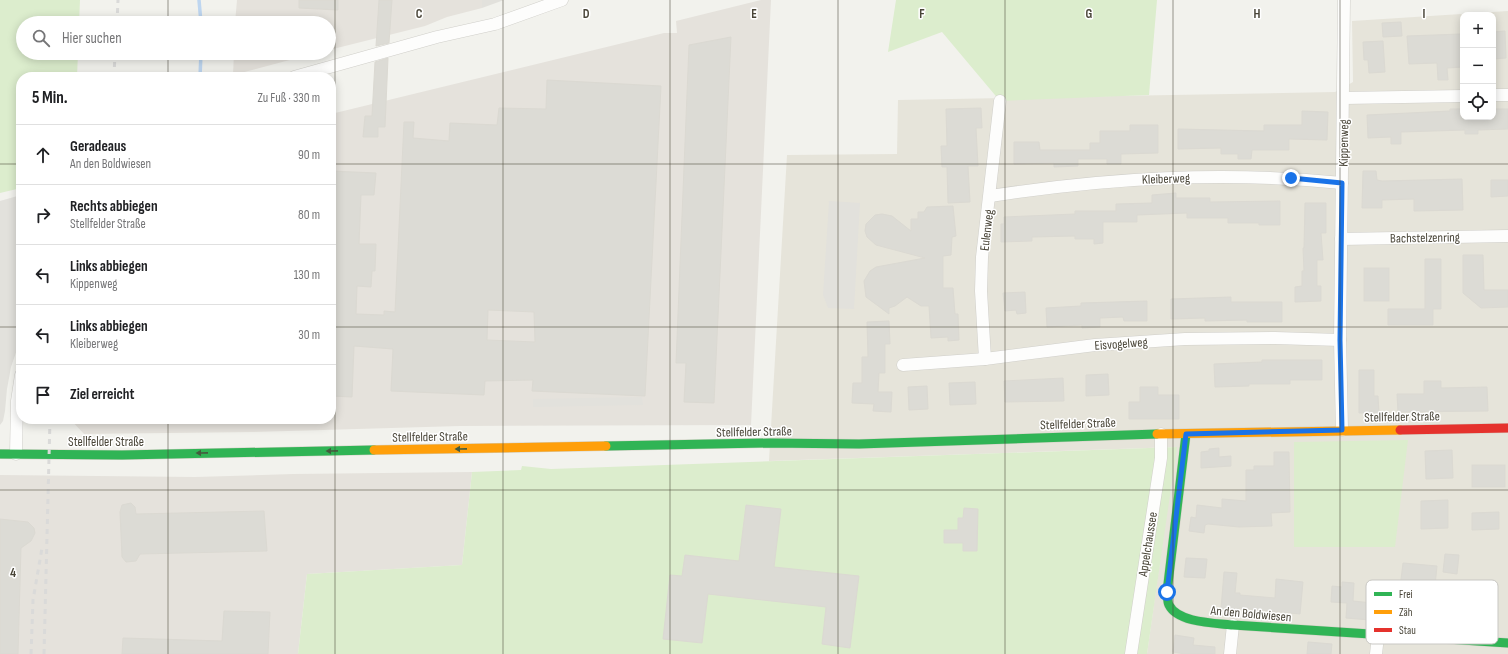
<!DOCTYPE html>
<html lang="de">
<head>
<meta charset="utf-8">
<style>
  body { margin:0; font-family:"Sofia Sans Condensed",sans-serif; background:#f6f6f6; color:#202124 }
  .controls { position:absolute; right:12px; top:12px; display:grid; overflow:hidden; border-radius:8px; box-shadow:0 2px 10px #0003 }
  .controls button { width:36px; height:36px; display:grid; place-items:center; padding:0; border:0; border-bottom:1px solid #e0e0e0; background:#fff; color:#202124; font:20px sans-serif }
  .stop { position:absolute; width:12px; height:12px; margin:-9px; border:3px solid #1a73e8; border-radius:50%; background:#fff }
  .stop.end { background:#1a73e8; border-color:#fff; box-shadow:0 1px 4px #0008 }
  .list { margin:0; padding:0; list-style:none }
  h2 { display:flex; justify-content:space-between; align-items:center; height:52px; margin:0; padding:0 16px; font-size:17px }
  h2 small { font-size:13px; font-weight:400; color:#757577 }
  .list li { display:grid; grid-template-columns:26px 1fr auto; gap:12px; align-items:center; box-sizing:border-box; height:60px; padding:0 16px; border-top:1px solid #e0e0e0 }
  .list b { display:block; font-size:15px; white-space:nowrap }
  .list p { margin:0; font-size:13px; white-space:nowrap; color:#757577 }
  .list em { font-size:13px; font-style:normal; color:#757577 }
  .icon { flex:none; width:22px; height:22px; fill:none; stroke:currentColor; stroke-width:2; stroke-linecap:round; stroke-linejoin:round }
  .map { position:relative; flex:none; width:1508px; height:654px; overflow:hidden }
  .search { position:absolute; background:#fff; box-shadow:0 2px 10px #0003; left:16px; top:16px; width:320px; height:44px; display:flex; align-items:center; gap:10px; box-sizing:border-box; padding:0 14px; border-radius:22px; color:#757577; font-size:15px }
  .panel { position:absolute; background:#fff; box-shadow:0 2px 10px #0003; left:16px; top:72px; width:320px; height:352px; border-radius:16px }
  .map>svg:first-child { display:block }
  .residential { fill:#e6e4da; fill-rule:evenodd }
  .industrial { fill:#e5e2dc }
  .green { fill:#dcedcd }
  .parking { fill:#e2e1dc }
  .lines { fill:none; stroke-linecap:round; stroke-linejoin:round }
  .stream { stroke:#bed6f0; stroke-width:3.5 }
  .building { fill:#dcdbd5; stroke:#dbd9d2; fill-rule:evenodd }
  .street-casing { stroke:#d0cfca; stroke-width:13 }
  .fast-casing { stroke:#d2d0c4; stroke-width:10 }
  .slow-casing { stroke:#d2d0c4; stroke-width:10 }
  .jam-casing { stroke:#d2d0c4; stroke-width:10 }
  .street { stroke:#fdfdfc; stroke-width:12 }
  .fast { stroke:#30b455; stroke-width:9 }
  .slow { stroke:#ff9f0a; stroke-width:9 }
  .jam { stroke:#e5322d; stroke-width:9 }
  .rail { stroke:#dadad9; stroke-width:3; stroke-dasharray:5 5; stroke-linecap:butt }
  .oneway { fill:#445b3e }
  .route { stroke:#1a73e8; stroke-width:5 }
  .grid { fill:none; stroke:#494538; stroke-width:1; stroke-opacity:0.55 }
  .labels { text-anchor:middle; stroke-width:3; stroke-linejoin:round; paint-order:stroke }
  .street-label { font-size:13px; fill:#494538; stroke:#fff }
  .key { fill:#fff; stroke:#c8c7c3; stroke-width:1 }
  .key-label { font-size:11px; fill:#494538 }
  .grid-label { font-size:13px; text-anchor:middle; font-weight:bold; fill:#494538; stroke:#fff; stroke-width:3; stroke-linejoin:round; paint-order:stroke }
</style>
</head>
<body>
<div class="map">
<svg width="1508" height="654" viewBox="0 0 1508 654">
  <rect width="100%" height="100%" fill="#f2f2ed"/>
  <path class="residential" d="M1508 11V654H1147L1176 447 769 461 787 155 897 154 898 100 1335 92 1353 82 1352 21ZM1463 15H1493V117H1463Z"/>
  <g class="industrial">
    <polygon points="237,0 482,0 482,8 447,17 425,26 329,50 329,23 235,23"/>
    <polygon points="761,0 771,0 751,425 460,426 252,432 84,434 70,419 331,419 331,114 664,33 677,33 676,21"/>
    <polygon points="234,53 316,53 233,75"/>
    <polygon points="472,472 462,565 307,574 298,654 0,654 0,475 195,477 293,474"/>
  </g>
  <g class="green">
    <polygon points="0,0 80,0 79,23 23,23 23,53 78,53 77,77 21,77 21,188 0,193"/>
    <polygon points="896,0 1157,0 1149,95 1000,101 942,32 888,52"/>
    <polygon points="1408,440 1395,547 1294,547 1294,442"/>
    <polygon points="1177,447 1147,654 298,654 307,574 462,565 472,472 521,470 522,466 551,469"/>
  </g>
  <g class="parking">
    <polygon points="482,0 504,0 482,8"/>
    <polygon points="21,195 21,338 11,367 7,389 5,411 3,421 0,425 0,201"/>
    <polygon points="829,201 860,203 854,309 828,308 823,295"/>
    <polygon points="642,397 643,405 533,407 533,399"/>
  </g>
  <g class="lines">
    <g class="stream">
      <polyline points="199,0 201,23"/>
      <polyline points="200,77 201,53"/>
    </g>
  </g>
  <g class="building">
    <polygon points="299,0 338,0 338,10 299,8"/>
    <polygon points="379,0 392,0 389,43 376,46"/>
    <polygon points="1401,22 1402,36 1383,37 1382,23"/>
    <polygon points="1505,31 1506,58 1493,59 1493,32"/>
    <polygon points="1461,34 1463,67 1447,68 1448,80 1438,80 1437,63 1409,64 1407,36"/>
    <polygon points="731,37 714,403 684,402 686,363 676,363 689,45"/>
    <polygon points="1383,41 1385,72 1369,73 1368,60 1364,60 1363,42"/>
    <polygon points="388,58 385,127 378,127 378,137 363,137 365,116 372,116 375,62"/>
    <path d="M547 80 661 86 645 396 532 391 533 380 485 381 484 395 391 391 393 349 354 346 352 397 331 396V171L376 173 374 195H361L359 244H376L375 271H372L371 287 357 286 356 314 384 315V311L395 312 404 122H414L413 138 449 141 450 123 497 125 499 108 546 109ZM488 310 534 312 535 342 487 340Z"/>
    <polygon points="981,108 982,128 976,128 978,166 968,166 970,202 948,203 947,167 942,167 941,146 947,146 946,109"/>
    <polygon points="1450,109 1463,109 1463,117 1493,117 1493,109 1508,109 1508,129 1478,130 1478,134 1465,134 1465,130 1401,132 1401,144 1391,144 1391,137 1368,138 1367,115 1450,111"/>
    <polygon points="1302,111 1328,112 1327,140 1289,139 1289,150 1252,150 1251,159 1238,159 1238,154 1221,154 1221,148 1178,149 1178,129 1264,131 1264,125 1302,125"/>
    <polygon points="1130,125 1158,125 1158,153 1121,154 1121,164 1107,164 1107,159 1078,159 1078,166 1054,167 1054,163 1014,164 1014,142 1039,142 1040,150 1090,150 1090,143 1100,143 1100,131 1130,131"/>
    <polygon points="1363,171 1376,171 1377,180 1382,181 1462,179 1463,210 1414,211 1414,199 1382,200 1382,208 1362,208"/>
    <polygon points="1491,180 1508,180 1508,196 1491,197"/>
    <polygon points="1176,193 1176,198 1210,198 1210,202 1280,201 1280,225 1259,225 1259,223 1228,223 1228,218 1187,218 1187,213 1137,215 1137,222 1103,222 1103,243 1094,244 1094,239 1075,239 1075,236 1032,237 1032,241 1001,242 1001,224 1004,224 1004,217 1075,214 1075,211 1116,211 1116,204 1152,203 1152,195"/>
    <polygon points="1305,203 1326,203 1326,233 1321,233 1323,260 1317,260 1317,286 1321,286 1321,301 1295,302 1295,287 1302,286 1302,271 1304,271 1303,248 1304,248"/>
    <polygon points="953,206 956,236 952,237 951,255 943,256 943,288 953,288 955,314 958,314 959,340 948,341 948,337 931,338 929,306 921,306 907,297 895,306 889,308 889,314 866,297 864,281 870,271 876,267 925,258 876,245 867,237 865,231 866,224 875,215 882,214 892,216 911,231 911,219 918,219 918,212 924,212 927,207"/>
    <polygon points="1463,255 1483,255 1484,290 1508,290 1508,307 1481,308 1463,293"/>
    <polygon points="1425,259 1441,259 1441,309 1433,309 1433,325 1388,325 1388,309 1425,309"/>
    <rect x="1364" y="268" width="25" height="33"/>
    <polygon points="1025,292 1026,313 1017,314 1016,310 1005,311 1003,293"/>
    <polygon points="1231,297 1231,302 1282,302 1282,322 1247,322 1247,320 1205,321 1205,318 1171,319 1171,299"/>
    <polygon points="1147,301 1147,321 1124,321 1123,317 1100,318 1100,327 1082,328 1082,325 1047,327 1046,308 1081,306 1081,303"/>
    <polygon points="889,321 890,344 885,344 885,373 879,373 878,392 892,392 891,412 873,411 874,404 852,403 853,383 862,383 862,357 868,357 867,322"/>
    <polygon points="1262,360 1322,360 1322,380 1290,380 1290,384 1249,384 1249,386 1215,387 1214,364 1262,362"/>
    <polygon points="1359,370 1374,370 1374,396 1378,396 1379,413 1359,413"/>
    <polygon points="1108,374 1109,395 1086,396 1086,375"/>
    <polygon points="1063,378 1064,401 1005,402 1004,381"/>
    <polygon points="1424,381 1441,381 1441,388 1487,387 1488,411 1398,412 1397,394 1424,394"/>
    <polygon points="975,382 976,404 950,405 949,383"/>
    <polygon points="927,386 928,409 909,410 908,387"/>
    <polygon points="1140,387 1158,387 1158,395 1179,395 1179,419 1129,419 1129,402 1140,402"/>
    <polygon points="1219,448 1219,457 1231,456 1231,466 1201,468 1201,452 1209,451 1209,449"/>
    <polygon points="1452,450 1453,478 1426,479 1425,451"/>
    <polygon points="1274,452 1289,452 1290,512 1271,513 1272,526 1239,527 1208,524 1205,525 1204,533 1189,531 1191,517 1196,518 1197,505 1222,508 1222,499 1246,501 1246,470 1254,470 1254,466 1274,466"/>
    <rect x="1472" y="465" width="33" height="22"/>
    <polygon points="1448,500 1448,528 1421,529 1421,501"/>
    <polygon points="131,503 135,507 136,514 264,511 267,551 140,554 136,561 126,562 122,557 120,512 122,505"/>
    <polygon points="746,505 781,509 774,567 859,576 850,648 822,644 826,607 708,594 702,643 663,639 670,575 682,576 685,555 739,561"/>
    <polygon points="964,508 978,509 977,551 963,551 963,543 944,543 944,530 958,530 958,518 963,518"/>
    <polygon points="1499,512 1499,529 1472,530 1472,513"/>
    <polygon points="0,519 28,522 34,528 35,533 31,541 21,548 18,654 0,654"/>
    <polygon points="1445,554 1459,555 1457,574 1443,572"/>
    <polygon points="1186,558 1207,559 1205,578 1184,577"/>
    <polygon points="1403,563 1437,566 1435,586 1420,584 1418,598 1399,596"/>
    <polygon points="1224,572 1237,573 1235,593 1240,593 1240,595 1275,598 1276,579 1303,582 1300,614 1239,608 1239,610 1221,609"/>
    <polygon points="1342,582 1354,583 1353,601 1372,603 1370,620 1346,618 1347,603 1331,602 1332,586 1342,587"/>
    <polygon points="224,611 270,612 268,654 122,654 123,638 222,641"/>
    <polygon points="1175,635 1194,638 1193,645 1215,647 1215,654 1185,654 1173,652"/>
    <polygon points="1308,642 1332,644 1331,654 1307,654"/>
  </g>
  <g class="lines">
    <g class="street-casing">
      <g id="street">
        <polyline points="294,77 437,37 495,24 562,0"/>
        <polyline points="1493,95 1508,95"/>
        <polyline points="1344,98 1463,96"/>
        <path d="M990 196C1108 178 1222 171 1342 183"/>
        <polyline points="1341,239 1508,236"/>
        <polyline points="985,359 981,291 982,257 1000,101"/>
        <polyline points="903,365 985,359 1095,345 1185,339 1275,338 1340,340"/>
        <polyline points="1342,430 1340,340 1344,0"/>
        <polyline points="16,454 17,401 21,375"/>
        <polyline points="1131,654 1161,458 1161,434"/>
        <polyline points="1230,654 1233,625"/>
        <polyline points="1376,654 1378,636"/>
      </g>
    </g>
    <g class="fast-casing">
      <g id="fast">
        <path d="M1186 434 1167 592C1168 596 1167 601 1169 605 1178 623 1215 623 1233 625L1508 643"/>
        <polyline points="606,446 770,443 859,444 1157,434"/>
        <polyline points="0,454 122,455 374,450"/>
      </g>
    </g>
    <g class="slow-casing">
      <g id="slow">
        <polyline points="1157,434 1400,430"/>
        <polyline points="374,450 606,446"/>
      </g>
    </g>
    <g class="jam-casing">
      <polyline id="jam" points="1400,430 1508,428"/>
    </g>
    <use href="#street" class="street"/>
    <use href="#fast" class="fast"/>
    <use href="#slow" class="slow"/>
    <use href="#jam" class="jam"/>
    <g class="rail">
      <polyline points="117,23 118,0"/>
      <polyline points="114,77 115,53"/>
      <polyline points="31,654 33,600 42,548"/>
      <polyline points="44,654 50,419"/>
    </g>
  </g>
  <defs><path id="oneway-solid" d="M-6-.8H1V-3.2L6.5 0L1 3.2V.8H-6Z"/></defs>
  <g class="oneway">
    <use href="#oneway-solid" transform="translate(461 449) rotate(179)"/>
    <use href="#oneway-solid" transform="translate(332 451) rotate(179)"/>
    <use href="#oneway-solid" transform="translate(202 453) rotate(179)"/>
  </g>
  <g class="lines">
    <polyline class="route" points="1167,592 1186,434 1342,430 1340,340 1342,183 1291,178"/>
  </g>
  <path class="grid" d="M168 0V23M335 0V654M503 0V654M670 0V654M838 0V654M1005 0V654M1173 0V654M1340 0V654M168 53V77M0 164H21M331 164H1508M0 327H21M331 327H1508M168 419V654M0 490H1508"/>
  <g class="labels">
    <g class="street-label">
      <text transform="translate(1343 143) rotate(-89)" y="5">Kippenweg</text>
      <text transform="translate(1166 178) rotate(-2)" y="5">Kleiberweg</text>
      <text transform="translate(986 230) rotate(-83)" y="5">Eulenweg</text>
      <text transform="translate(1425 237) rotate(-1)" y="5">Bachstelzenring</text>
      <text transform="translate(1121 343) rotate(-4)" y="5">Eisvogelweg</text>
      <text transform="translate(1402 416) rotate(-1)" y="5">Stellfelder Straße</text>
      <text transform="translate(1078 423) rotate(-2)" y="5">Stellfelder Straße</text>
      <text transform="translate(754 431) rotate(-1)" y="5">Stellfelder Straße</text>
      <text transform="translate(430 436) rotate(-1)" y="5">Stellfelder Straße</text>
      <text x="106" y="446">Stellfelder Straße</text>
      <text transform="translate(1147 544) rotate(-81)" y="5">Appelchaussee</text>
      <text transform="translate(1251 613) rotate(5)" y="5">An den Boldwiesen</text>
    </g>
  </g>
  <rect x="1366" y="580" width="132" height="64" rx="6" class="key"/>
  <rect x="1374" y="592" width="18" height="4" fill="#30b455"/>
  <rect x="1374" y="610" width="18" height="4" fill="#ff9f0a"/>
  <rect x="1374" y="628" width="18" height="4" fill="#e5322d"/>
  <g class="key-label">
    <text x="1399" y="598">Frei</text>
    <text x="1399" y="616">Zäh</text>
    <text x="1399" y="634">Stau</text>
  </g>
  <g class="grid-label">
    <text x="419" y="18">C</text>
    <text x="586" y="18">D</text>
    <text x="754" y="18">E</text>
    <text x="922" y="18">F</text>
    <text x="1089" y="18">G</text>
    <text x="1257" y="18">H</text>
    <text x="1424" y="18">I</text>
    <text x="13" y="577">4</text>
  </g>
</svg>
<div class="controls">
<button>+</button>
<button>−</button>
<button><svg class="icon" aria-label="locate" viewBox="0 0 24 24"><circle cx="12" cy="12" r="6"/><path d="M12 2v4M12 18v4M2 12h4M18 12h4"/></svg></button>
</div>
<div class="stop" style="left:1167px;top:592px"></div>
<div class="stop end" style="left:1291px;top:178px"></div>
<div class="search"><svg class="icon" aria-label="search" viewBox="0 0 24 24"><circle cx="10" cy="10" r="6"/><path d="M15 15l6 6"/></svg>Hier suchen</div>
<section class="panel">
<h2>5 Min.<small>Zu Fuß · 330 m</small></h2>
<ul class="list">
<li><svg class="icon" aria-label="ahead" viewBox="0 0 24 24"><path d="M12 20V5M6 11l6-6 6 6"/></svg><div><b>Geradeaus</b><p>An den Boldwiesen</p></div><em>90 m</em></li>
<li><svg class="icon" aria-label="right" viewBox="0 0 24 24"><path d="M7 20v-9h11M14 6l5 5-5 5"/></svg><div><b>Rechts abbiegen</b><p>Stellfelder Straße</p></div><em>80 m</em></li>
<li><svg class="icon" aria-label="left" viewBox="0 0 24 24"><path d="M17 20v-9H6M10 6l-5 5 5 5"/></svg><div><b>Links abbiegen</b><p>Kippenweg</p></div><em>130 m</em></li>
<li><svg class="icon" aria-label="left" viewBox="0 0 24 24"><path d="M17 20v-9H6M10 6l-5 5 5 5"/></svg><div><b>Links abbiegen</b><p>Kleiberweg</p></div><em>30 m</em></li>
<li><svg class="icon" aria-label="arrive" viewBox="0 0 24 24"><path d="M6 21V4h12l-3 4 3 4H6"/></svg><div><b>Ziel erreicht</b></div></li>
</ul>
</section>
</div>
</body>
</html>
